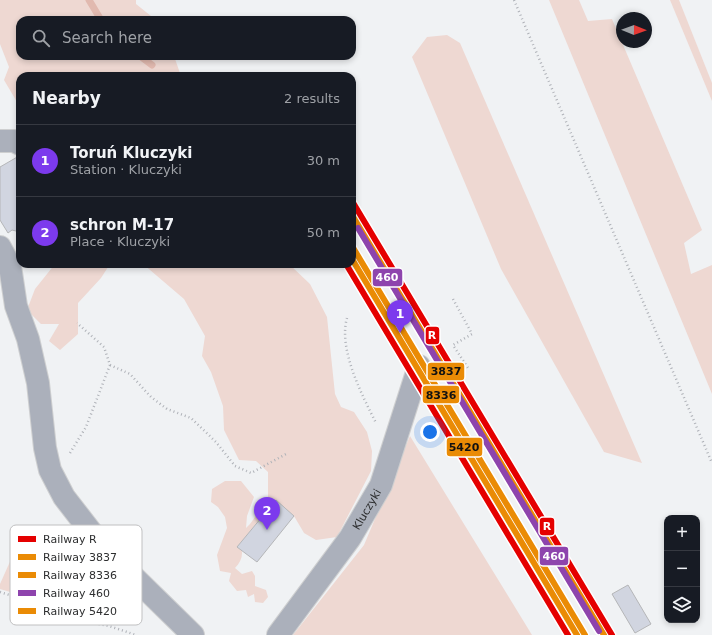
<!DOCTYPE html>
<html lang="en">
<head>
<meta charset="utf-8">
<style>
  body { margin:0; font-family:"DejaVu Sans",sans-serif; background:#242831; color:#f1f3f6 }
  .controls { position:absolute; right:12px; bottom:12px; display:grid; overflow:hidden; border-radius:8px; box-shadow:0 2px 6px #0003 }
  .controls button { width:36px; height:36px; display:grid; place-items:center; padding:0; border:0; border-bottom:1px solid #363941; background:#171b24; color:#f1f3f6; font:20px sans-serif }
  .compass { position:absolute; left:616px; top:12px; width:36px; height:36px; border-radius:50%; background:#171b24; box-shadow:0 2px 6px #0003; rotate:91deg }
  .you { position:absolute; left:430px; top:432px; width:14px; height:14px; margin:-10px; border:3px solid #fff; border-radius:50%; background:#1a73e8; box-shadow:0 0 0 6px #1a73e833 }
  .badge { display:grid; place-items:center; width:26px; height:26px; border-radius:50%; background:#7c3aed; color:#fff; font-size:13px; font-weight:700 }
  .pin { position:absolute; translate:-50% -33px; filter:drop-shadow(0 1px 2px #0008) }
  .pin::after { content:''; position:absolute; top:21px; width:14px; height:12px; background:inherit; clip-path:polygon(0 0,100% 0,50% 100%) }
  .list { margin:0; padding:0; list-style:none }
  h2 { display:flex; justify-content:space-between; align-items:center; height:52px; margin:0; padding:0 16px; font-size:17px }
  h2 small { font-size:13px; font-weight:400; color:#9ea1a6 }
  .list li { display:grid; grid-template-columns:26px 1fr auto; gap:12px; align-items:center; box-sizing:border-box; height:72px; padding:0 16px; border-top:1px solid #363941 }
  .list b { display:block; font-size:15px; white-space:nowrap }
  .list p { margin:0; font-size:13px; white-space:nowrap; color:#9ea1a6 }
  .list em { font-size:13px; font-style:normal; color:#9ea1a6 }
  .icon { flex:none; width:22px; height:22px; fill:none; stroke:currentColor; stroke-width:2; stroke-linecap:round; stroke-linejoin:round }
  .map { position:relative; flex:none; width:712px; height:635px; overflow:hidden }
  .search { position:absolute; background:#171b24; box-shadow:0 2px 6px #0003; left:16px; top:16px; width:340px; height:44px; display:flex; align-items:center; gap:10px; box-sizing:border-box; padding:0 14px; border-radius:12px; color:#9ea1a6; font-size:15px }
  .panel { position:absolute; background:#171b24; box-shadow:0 2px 6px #0003; left:16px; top:72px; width:340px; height:196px; border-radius:12px }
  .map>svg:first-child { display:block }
  .green { fill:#eed8d2 }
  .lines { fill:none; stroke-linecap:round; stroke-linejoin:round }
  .stream { stroke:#e1b9af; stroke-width:7 }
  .building { fill:#d1d5e0; stroke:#b5b6b8 }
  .street-casing { stroke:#cecfd0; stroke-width:24 }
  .path { stroke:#afb2b8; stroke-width:2.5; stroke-dasharray:1 3; stroke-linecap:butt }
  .street { stroke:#abb0bb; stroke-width:22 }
  .rail-1-casing { stroke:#fff; stroke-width:9 }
  .rail-2-casing { stroke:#fff; stroke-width:9 }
  .rail-3-casing { stroke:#fff; stroke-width:9 }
  .rail-4-casing { stroke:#fff; stroke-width:9 }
  .rail-5-casing { stroke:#fff; stroke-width:9 }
  .rail-1 { stroke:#e50000; stroke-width:6 }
  .rail-2 { stroke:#ea8b05; stroke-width:6 }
  .rail-3 { stroke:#ea8b05; stroke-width:6 }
  .rail-4 { stroke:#8e44ad; stroke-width:6 }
  .rail-5 { stroke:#ea8b05; stroke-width:6 }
  .labels { text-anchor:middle; stroke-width:3; stroke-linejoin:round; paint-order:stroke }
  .street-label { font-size:11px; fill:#2d2e2f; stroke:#fff }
  .key { fill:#fff; stroke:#c0c0c1; stroke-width:1 }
  .key-label { font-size:11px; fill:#2d2e2f }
  .line-badge { stroke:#fff; stroke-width:1.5 }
  .badge-label { font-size:11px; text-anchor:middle; font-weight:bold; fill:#fff }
  .pale-badge-label { font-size:11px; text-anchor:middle; font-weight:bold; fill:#111 }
</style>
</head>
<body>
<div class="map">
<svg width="712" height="635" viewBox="0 0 712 635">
  <rect width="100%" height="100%" fill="#f0f2f4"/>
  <g class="green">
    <polygon points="0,0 136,0 136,4 151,16 151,20 20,20 20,56 174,56 181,76 20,76 20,104 17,102 4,80 9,67 0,44"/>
    <polygon points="549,0 579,0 588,21 612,19 702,230 684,243 691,274 712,265 712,394"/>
    <polygon points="670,0 679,0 712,83 712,101"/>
    <polygon points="447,35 460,43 642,463 604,452 501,269 412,57 427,37"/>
    <polygon points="55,264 110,264 101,278 78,303 78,334 60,350 49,341 59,324 41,324 27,310 35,289"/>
    <path d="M143 264H289L310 284 327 317 335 394 341 407 354 412 367 432 372 451 371 471 337 537 316 540 304 533 294 516 280 504 273 502 240 544C244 553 242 561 235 568L242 574 252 571 255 576V586L266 590 268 597 263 603 255 602 254 594 248 597 246 590 237 591 229 581 231 573 220 571 217 555 227 528 225 517 218 507 211 502 212 489 225 481H241L254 497 247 516 246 528 250 524 268 499V472L256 461 239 460 224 430 223 406 211 372 202 356 205 336 184 299Z"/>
    <polygon points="410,436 532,635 293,635 364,545"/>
    <polygon points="25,528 78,612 0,589 0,584"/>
  </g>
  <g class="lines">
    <g class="stream">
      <polyline points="89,0 101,20"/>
      <polyline points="140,56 152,65"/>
    </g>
  </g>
  <g class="building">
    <polygon points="19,156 20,156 20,232 12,230 8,233 0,220 0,167"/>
    <polygon points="276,500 294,516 257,562 237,547"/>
    <polygon points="628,585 651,624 635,633 612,594"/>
  </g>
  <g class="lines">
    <g class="street-casing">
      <g id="street">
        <polyline points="0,141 14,141 20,144"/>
        <polyline points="0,247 10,266 16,306 28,339 38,383 45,448 50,470 64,497 102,546 193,635"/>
        <path id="s1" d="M278 635 350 538 381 485 419 366"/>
      </g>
    </g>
    <g class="path">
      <polyline points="514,0 712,463"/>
      <polyline points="453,299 472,334 453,345 468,368"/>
      <path d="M347 318C338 349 362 395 376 423"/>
      <polyline points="110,365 130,374 151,397 167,409 191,418 216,442 235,466 251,473 288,453"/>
      <polyline points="70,453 86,427 110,365 104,347 77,323"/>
      <polyline points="0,592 38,604 83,621 109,626 136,635"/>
    </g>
    <use href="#street" class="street"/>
    <g class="rail-1-casing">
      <g id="rail-1">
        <polyline points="352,201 612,635"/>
        <polyline points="346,264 568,635"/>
      </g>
    </g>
    <g class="rail-2-casing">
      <polyline id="rail-2" points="352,215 604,635"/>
    </g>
    <g class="rail-3-casing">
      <polyline id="rail-3" points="352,246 585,635"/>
    </g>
    <g class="rail-4-casing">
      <polyline id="rail-4" points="358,228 599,631"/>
    </g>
    <g class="rail-5-casing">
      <polyline id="rail-5" points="352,259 577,635"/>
    </g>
    <use href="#rail-1" class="rail-1"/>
    <use href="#rail-2" class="rail-2"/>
    <use href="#rail-3" class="rail-3"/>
    <use href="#rail-4" class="rail-4"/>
    <use href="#rail-5" class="rail-5"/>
  </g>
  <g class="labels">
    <g class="street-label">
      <text dy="4" stroke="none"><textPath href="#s1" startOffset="154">Kluczyki</textPath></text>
    </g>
  </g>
  <rect x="10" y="525" width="132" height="100" rx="6" class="key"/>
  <rect x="18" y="536" width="18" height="6" fill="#e50000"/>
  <rect x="18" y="554" width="18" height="6" fill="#ea8b05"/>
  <rect x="18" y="572" width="18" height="6" fill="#ea8b05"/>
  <rect x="18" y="590" width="18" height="6" fill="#8e44ad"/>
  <rect x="18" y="608" width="18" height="6" fill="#ea8b05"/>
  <g class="key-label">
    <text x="43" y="543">Railway R</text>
    <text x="43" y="561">Railway 3837</text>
    <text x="43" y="579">Railway 8336</text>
    <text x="43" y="597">Railway 460</text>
    <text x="43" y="615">Railway 5420</text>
  </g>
  <g class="line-badge">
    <rect x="372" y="268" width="31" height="19" rx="4" fill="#8e44ad"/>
    <rect x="425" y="326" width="15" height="19" rx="4" fill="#e50000"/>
    <rect x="427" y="362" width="38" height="19" rx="4" fill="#ea8b05"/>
    <rect x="422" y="385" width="38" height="19" rx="4" fill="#ea8b05"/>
    <rect x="446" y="437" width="37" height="20" rx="4" fill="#ea8b05"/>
    <rect x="539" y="517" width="16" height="19" rx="4" fill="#e50000"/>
    <rect x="539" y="546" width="30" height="20" rx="4" fill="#8e44ad"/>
  </g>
  <g class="badge-label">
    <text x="387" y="281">460</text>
    <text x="432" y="339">R</text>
    <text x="547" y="530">R</text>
    <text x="554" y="560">460</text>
  </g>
  <g class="pale-badge-label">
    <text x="446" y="375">3837</text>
    <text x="441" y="399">8336</text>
    <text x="464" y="451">5420</text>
  </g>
</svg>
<div class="controls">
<button>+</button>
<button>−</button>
<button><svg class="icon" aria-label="layers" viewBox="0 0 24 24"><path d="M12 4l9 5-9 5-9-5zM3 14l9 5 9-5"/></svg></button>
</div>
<svg class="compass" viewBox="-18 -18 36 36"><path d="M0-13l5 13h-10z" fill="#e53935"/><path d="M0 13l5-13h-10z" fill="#9ea1a6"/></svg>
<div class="you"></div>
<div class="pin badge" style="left:400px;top:333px">1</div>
<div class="pin badge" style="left:267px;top:530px">2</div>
<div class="search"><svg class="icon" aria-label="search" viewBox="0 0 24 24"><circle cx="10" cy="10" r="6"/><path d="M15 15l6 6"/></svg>Search here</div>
<section class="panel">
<h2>Nearby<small>2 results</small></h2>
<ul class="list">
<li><span class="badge">1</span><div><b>Toruń Kluczyki</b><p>Station · Kluczyki</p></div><em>30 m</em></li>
<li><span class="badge">2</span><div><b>schron M-17</b><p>Place · Kluczyki</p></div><em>50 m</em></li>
</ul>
</section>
</div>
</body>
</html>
